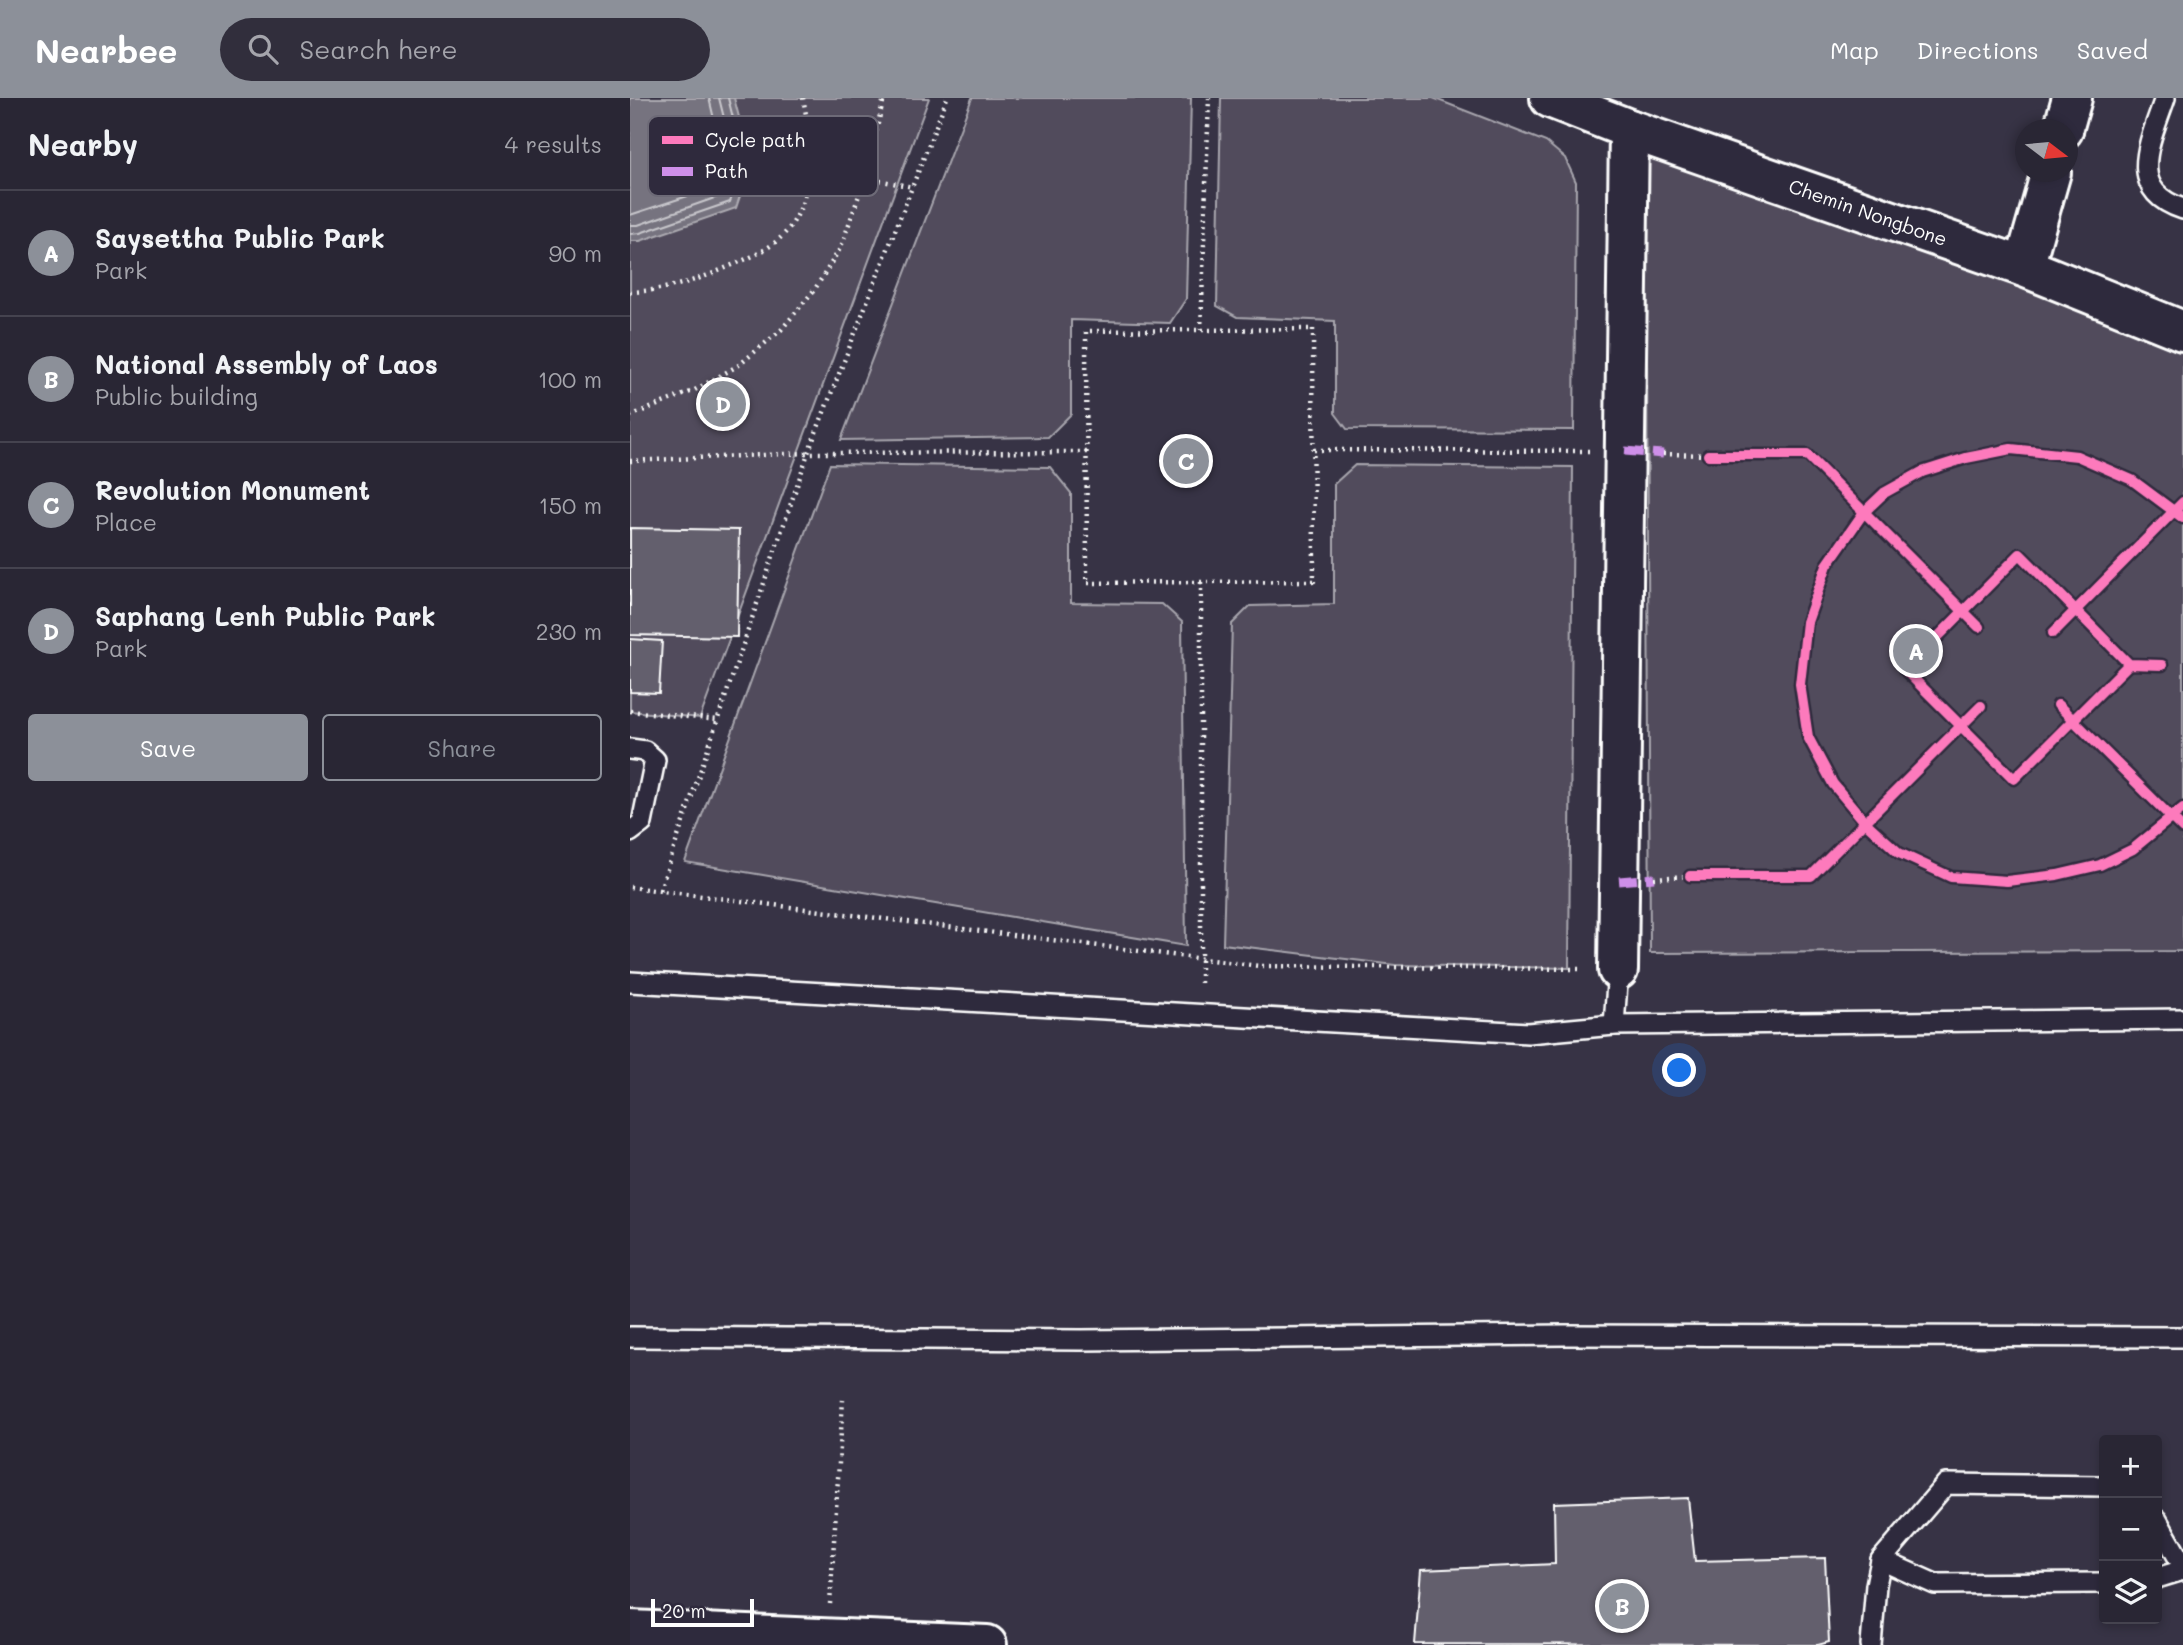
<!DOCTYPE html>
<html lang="en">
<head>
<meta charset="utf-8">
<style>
  body { margin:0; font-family:Mali,sans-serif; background:#312e3c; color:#f1f3f6 }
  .controls { position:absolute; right:21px; bottom:21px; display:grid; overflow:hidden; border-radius:7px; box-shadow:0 4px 10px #0003 }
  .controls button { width:63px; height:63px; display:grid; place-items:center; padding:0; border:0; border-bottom:2px solid #45434f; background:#292634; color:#f1f3f6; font:35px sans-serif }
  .compass { position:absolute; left:1385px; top:21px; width:63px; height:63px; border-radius:50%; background:#292634; box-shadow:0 4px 10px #0003; rotate:106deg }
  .scale { position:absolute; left:21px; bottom:18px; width:103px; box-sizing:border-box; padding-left:7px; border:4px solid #fff; border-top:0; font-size:19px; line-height:24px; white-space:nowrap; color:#fff; -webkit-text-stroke:5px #2f2a3d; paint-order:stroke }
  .you { position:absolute; left:1050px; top:973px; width:24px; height:24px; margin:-18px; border:5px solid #fff; border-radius:50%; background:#1a73e8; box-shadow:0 0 0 10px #1a73e833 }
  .badge { display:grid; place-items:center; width:46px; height:46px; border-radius:50%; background:#8c9099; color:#fff; font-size:23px; font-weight:700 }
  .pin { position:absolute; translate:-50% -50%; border:4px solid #fff; box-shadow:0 2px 7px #0006 }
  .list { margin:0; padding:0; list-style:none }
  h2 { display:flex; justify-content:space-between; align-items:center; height:91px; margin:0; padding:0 28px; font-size:30px }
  h2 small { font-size:23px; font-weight:400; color:#a5a5ac }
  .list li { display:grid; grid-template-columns:46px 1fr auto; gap:21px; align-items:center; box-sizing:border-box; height:126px; padding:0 28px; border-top:2px solid #45434f }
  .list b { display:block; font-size:26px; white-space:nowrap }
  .list p { margin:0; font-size:23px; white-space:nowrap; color:#a5a5ac }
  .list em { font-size:23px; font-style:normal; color:#a5a5ac }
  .actions { display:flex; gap:14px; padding:21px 28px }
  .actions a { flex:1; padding:16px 0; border:2px solid #8c9099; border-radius:7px; text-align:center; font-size:24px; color:#8c9099 }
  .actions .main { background:#8c9099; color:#fff }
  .icon { flex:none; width:38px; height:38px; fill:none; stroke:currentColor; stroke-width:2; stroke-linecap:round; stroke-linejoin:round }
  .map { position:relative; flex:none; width:1553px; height:1547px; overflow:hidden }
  header { display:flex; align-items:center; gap:42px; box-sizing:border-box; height:98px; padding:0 35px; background:#8c9099; color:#fff }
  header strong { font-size:33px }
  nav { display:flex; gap:38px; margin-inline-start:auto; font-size:24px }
  .search { width:490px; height:63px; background:#312e3c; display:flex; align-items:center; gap:18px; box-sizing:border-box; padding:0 24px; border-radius:38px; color:#a5a5ac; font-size:26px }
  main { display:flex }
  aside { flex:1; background:#292634 }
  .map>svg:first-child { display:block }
  .green { fill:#514c5c; stroke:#a8a6ae; stroke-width:2 }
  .water { fill:#76737f; stroke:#adabb2; stroke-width:2 }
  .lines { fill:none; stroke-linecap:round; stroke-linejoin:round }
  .shore { stroke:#c8c7cc; stroke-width:2 }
  .building { fill:#635f6d; stroke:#fff; stroke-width:2 }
  .service-casing { stroke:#fff; stroke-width:24 }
  .minor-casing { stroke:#fff; stroke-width:44 }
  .tertiary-casing { stroke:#fff; stroke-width:44 }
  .path { stroke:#fff; stroke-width:4.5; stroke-dasharray:2 5; stroke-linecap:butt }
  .service { stroke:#2f2a3d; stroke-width:19 }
  .minor { stroke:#2f2a3d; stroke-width:38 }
  .tertiary { stroke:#2f2a3d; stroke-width:38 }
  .quiet { stroke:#ce8fe9; stroke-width:9; stroke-dasharray:18 9; stroke-linecap:butt }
  .cycleway-casing { stroke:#2f2a3d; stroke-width:15 }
  .cycleway { stroke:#fd7abc; stroke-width:10 }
  .labels { text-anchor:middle; stroke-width:5; stroke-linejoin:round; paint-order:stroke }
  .street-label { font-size:19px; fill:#fff; stroke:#2f2a3d }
  .key { fill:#2f2a3d; stroke:#6d6a77; stroke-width:2 }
  .key-label { font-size:19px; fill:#fff }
</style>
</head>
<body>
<header>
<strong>Nearbee</strong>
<div class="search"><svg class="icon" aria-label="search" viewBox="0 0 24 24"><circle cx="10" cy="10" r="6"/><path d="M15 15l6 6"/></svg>Search here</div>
<nav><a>Map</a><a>Directions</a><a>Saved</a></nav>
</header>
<main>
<aside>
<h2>Nearby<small>4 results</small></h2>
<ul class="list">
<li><span class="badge">A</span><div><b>Saysettha Public Park</b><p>Park</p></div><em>90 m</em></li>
<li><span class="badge">B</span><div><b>National Assembly of Laos</b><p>Public building</p></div><em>100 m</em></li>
<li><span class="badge">C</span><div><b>Revolution Monument</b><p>Place</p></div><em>150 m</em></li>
<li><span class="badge">D</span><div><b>Saphang Lenh Public Park</b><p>Park</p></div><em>230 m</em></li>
</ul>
<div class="actions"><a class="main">Save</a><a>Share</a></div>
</aside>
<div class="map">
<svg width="1553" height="1547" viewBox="0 0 1553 1547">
  <rect width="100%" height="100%" fill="#373345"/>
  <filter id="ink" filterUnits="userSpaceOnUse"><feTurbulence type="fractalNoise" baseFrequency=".0143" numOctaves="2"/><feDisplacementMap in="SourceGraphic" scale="14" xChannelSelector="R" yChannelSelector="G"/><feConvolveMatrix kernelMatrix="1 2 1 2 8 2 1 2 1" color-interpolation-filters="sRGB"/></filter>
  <g filter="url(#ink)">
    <g class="green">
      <polygon points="0,0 299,0 70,620 0,613"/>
      <polygon points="342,0 561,0 556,201 540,225 441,222 441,316 418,339 211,342"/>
      <polygon points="591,0 803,0 916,44 935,60 946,84 944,332 717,331 705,315 705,223 607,219 587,208"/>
      <polygon points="1016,55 1400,188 1553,252 1553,853 1020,855"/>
      <polygon points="200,366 420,369 441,395 441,505 532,506 552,524 556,848 55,764"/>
      <polygon points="725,367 943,369 939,870 765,867 593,846 602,526 620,508 704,506 704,386"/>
    </g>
    <polygon class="water" points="0,0 104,0 121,65 106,110 10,143 0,143"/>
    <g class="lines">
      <g class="shore">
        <polyline points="0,117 85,89 94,63 79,0"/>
        <polyline points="0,127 8,127 93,97 105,64 89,0"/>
        <polyline points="0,136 10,135 100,104 114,64 98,0"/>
      </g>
    </g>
    <g class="building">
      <polygon points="0,430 109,432 107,539 0,537"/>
      <polygon points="0,541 32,543 29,595 0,594"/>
      <polygon points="1058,1400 1065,1463 1195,1460 1199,1544 1188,1547 785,1546 791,1472 925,1466 924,1405"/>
    </g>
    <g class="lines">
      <g class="service-casing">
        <g id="service">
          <path d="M1535 0C1521 42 1494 92 1553 111"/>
          <polyline points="0,651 15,653 25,662 12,725 0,734"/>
          <polyline points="0,884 898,935 984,927 1553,921"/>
          <polyline points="984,927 988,872"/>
          <polyline points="0,1239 451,1242 935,1237 1553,1239"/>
          <polyline points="1527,1422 1553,1468"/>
          <polyline points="1251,1462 1305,1486 1474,1485"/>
          <polyline points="1527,1480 1553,1472"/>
          <polyline points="1241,1547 1246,1487 1251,1462 1316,1386 1474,1388"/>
        </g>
      </g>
      <g class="minor-casing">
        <g id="minor">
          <polyline points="1433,32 1442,0"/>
          <polyline points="1394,169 1421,74"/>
          <polyline points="988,872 999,31"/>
          <polyline points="0,1532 357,1547"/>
        </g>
      </g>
      <g class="tertiary-casing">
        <g id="tertiary">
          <path id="s1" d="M920 0 999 31 1394 169 1553 233"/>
        </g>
      </g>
      <g class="path">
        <polyline points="181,69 283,89"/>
        <path d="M0 194C32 193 63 184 93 171 111 163 134 155 149 141 187 107 182 45 173 0"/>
        <polygon points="683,231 684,483 457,485 456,233"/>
        <polyline points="571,232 579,0"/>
        <polyline points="0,318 63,293 109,267 151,232 185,191 211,149 235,80 254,0"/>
        <polyline points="684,352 960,353"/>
        <polyline points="1033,356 1078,357"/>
        <polyline points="0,363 178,355 457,354"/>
        <polyline points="1553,420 1502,382 1447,358 1381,351 1336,360 1292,374 1254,395 1234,414 1197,467 1177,524 1170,586 1178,639 1203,686 1235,724 1269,755 1321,779 1377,783 1427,777 1470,767 1503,751 1553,710"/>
        <polyline points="571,484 571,890"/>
        <polyline points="0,613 88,622"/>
        <polyline points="1024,780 1060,778"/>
        <polyline points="0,789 629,868 953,871"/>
        <polyline points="30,792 178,355 317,0"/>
        <polyline points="200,1506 213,1302"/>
      </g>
      <use href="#service" class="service"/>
      <use href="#minor" class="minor"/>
      <use href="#tertiary" class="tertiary"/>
      <g class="quiet">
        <polyline points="995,353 1033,356"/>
        <polyline points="989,783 1024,780"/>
      </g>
      <g class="cycleway-casing">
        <g id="cycleway">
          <polyline points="1078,357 1177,357 1349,529"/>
          <polyline points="1553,420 1502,382 1447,358 1381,351 1336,360 1292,374 1254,395 1234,414 1197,467 1177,524 1170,586 1178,639 1203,686 1235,724 1269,755 1321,779 1377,783 1427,777 1470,767 1503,751 1553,710"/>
          <polyline points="1423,535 1553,404"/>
          <polyline points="1499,566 1384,681 1275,572 1390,456 1499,566 1532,567"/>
          <polyline points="1428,607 1553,731"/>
          <polyline points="1060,778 1181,778 1351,608"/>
        </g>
      </g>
      <use href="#cycleway" class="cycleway"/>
    </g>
  </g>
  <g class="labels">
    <g class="street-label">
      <text dy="7" stroke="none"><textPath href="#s1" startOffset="338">Chemin Nongbone</textPath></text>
    </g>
  </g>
  <rect x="18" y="18" width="230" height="80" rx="10" class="key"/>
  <rect x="32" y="38" width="31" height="8" fill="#fd7abc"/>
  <rect x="32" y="69" width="31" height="9" fill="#ce8fe9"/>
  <g class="key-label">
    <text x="75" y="49">Cycle path</text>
    <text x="75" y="80">Path</text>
  </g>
</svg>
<div class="controls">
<button>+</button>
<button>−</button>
<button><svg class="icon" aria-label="layers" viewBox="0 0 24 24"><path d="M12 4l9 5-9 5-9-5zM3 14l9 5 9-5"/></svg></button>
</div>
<svg class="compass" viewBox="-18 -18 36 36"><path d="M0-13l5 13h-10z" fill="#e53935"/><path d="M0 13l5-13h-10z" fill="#a5a5ac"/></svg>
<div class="scale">20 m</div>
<div class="you"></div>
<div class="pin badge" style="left:1286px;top:553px">A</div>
<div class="pin badge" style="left:992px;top:1508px">B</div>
<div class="pin badge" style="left:556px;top:363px">C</div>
<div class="pin badge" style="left:93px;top:306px">D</div>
</div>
</main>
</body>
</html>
